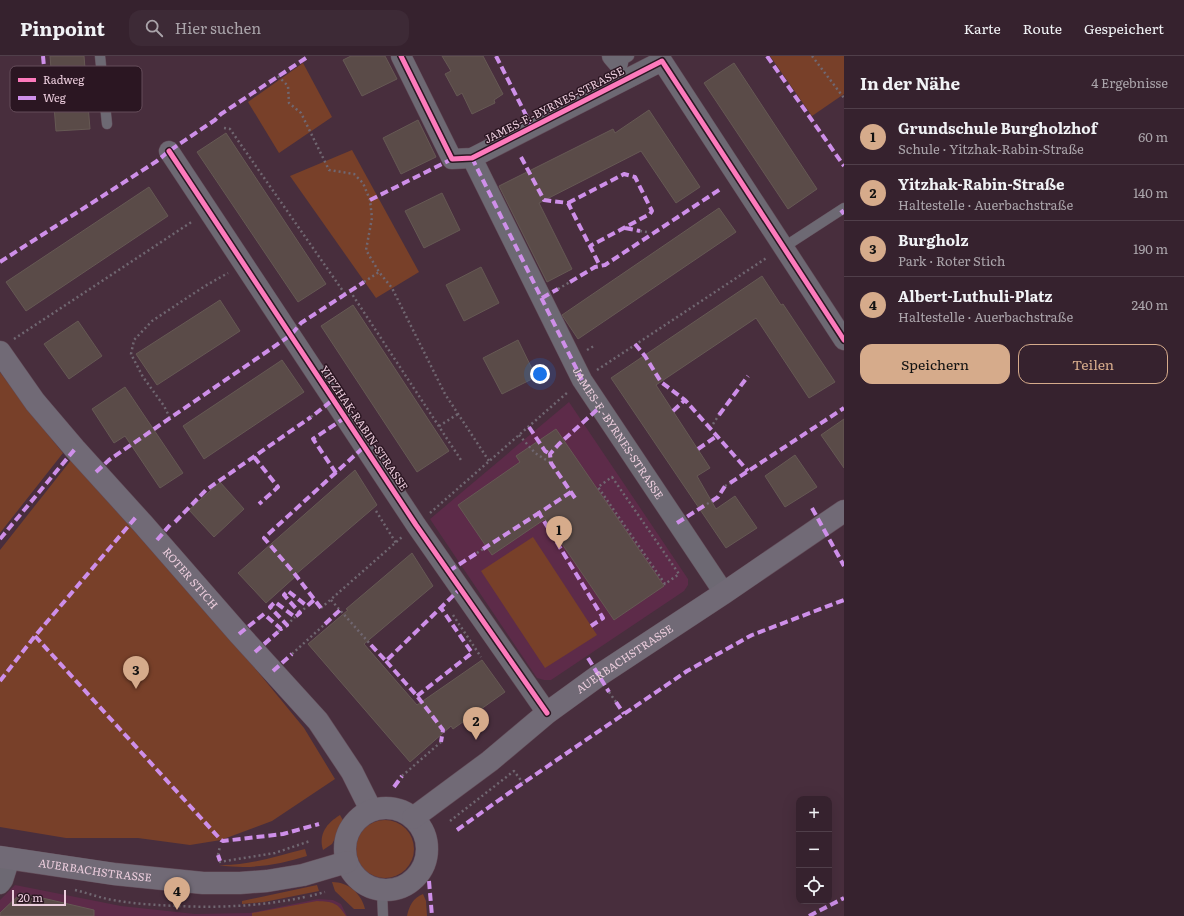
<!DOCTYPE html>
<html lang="de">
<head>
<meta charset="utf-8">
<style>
  body { margin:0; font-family:Literata,serif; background:#3d2a36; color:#f1f3f6 }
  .controls { position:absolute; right:12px; bottom:12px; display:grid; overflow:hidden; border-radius:8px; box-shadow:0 4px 16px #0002 }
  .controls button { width:36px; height:36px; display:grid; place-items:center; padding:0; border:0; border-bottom:1px solid #503f4a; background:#36222e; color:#f1f3f6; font:20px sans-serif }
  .scale { position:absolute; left:12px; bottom:10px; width:54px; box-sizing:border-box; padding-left:4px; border:2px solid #eccddd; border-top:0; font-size:11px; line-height:14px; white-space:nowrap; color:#eccddd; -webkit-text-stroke:3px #2b1622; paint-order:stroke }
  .you { position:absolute; left:540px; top:318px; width:14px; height:14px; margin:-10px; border:3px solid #fff; border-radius:50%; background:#1a73e8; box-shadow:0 0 0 6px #1a73e833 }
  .badge { display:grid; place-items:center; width:26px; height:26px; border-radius:50%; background:#d6ab8b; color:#111; font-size:13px; font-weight:700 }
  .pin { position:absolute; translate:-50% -33px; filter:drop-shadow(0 1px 2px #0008) }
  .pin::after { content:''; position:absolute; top:21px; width:14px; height:12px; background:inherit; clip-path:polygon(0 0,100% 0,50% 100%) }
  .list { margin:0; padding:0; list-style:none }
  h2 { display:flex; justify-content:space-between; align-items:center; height:52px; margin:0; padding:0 16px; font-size:17px }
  h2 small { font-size:13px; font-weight:400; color:#aaa4aa }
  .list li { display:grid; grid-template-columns:26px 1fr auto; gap:12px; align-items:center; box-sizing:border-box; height:56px; padding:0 16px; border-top:1px solid #503f4a }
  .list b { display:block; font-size:15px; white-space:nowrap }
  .list p { margin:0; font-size:13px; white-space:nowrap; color:#aaa4aa }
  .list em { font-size:13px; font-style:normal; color:#aaa4aa }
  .actions { display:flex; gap:8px; padding:12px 16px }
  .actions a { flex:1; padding:9px 0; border:1px solid #d6ab8b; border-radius:12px; text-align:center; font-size:14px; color:#d6ab8b }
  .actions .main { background:#d6ab8b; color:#111 }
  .icon { flex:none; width:22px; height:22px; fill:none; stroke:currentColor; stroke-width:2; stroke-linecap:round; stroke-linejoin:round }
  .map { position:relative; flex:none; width:844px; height:860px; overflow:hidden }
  header { display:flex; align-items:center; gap:24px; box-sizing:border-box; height:56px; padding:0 20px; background:#36222e; border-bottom:1px solid #503f4a }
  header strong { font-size:19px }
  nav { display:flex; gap:22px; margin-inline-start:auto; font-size:14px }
  .search { width:280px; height:36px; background:#3d2a36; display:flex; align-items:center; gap:10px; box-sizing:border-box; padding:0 14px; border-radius:12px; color:#aaa4aa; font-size:15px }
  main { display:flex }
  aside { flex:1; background:#36222e }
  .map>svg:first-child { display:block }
  .built { fill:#5d2b49 }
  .green { fill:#784029 }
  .building { fill:#5a4b48; stroke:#665954 }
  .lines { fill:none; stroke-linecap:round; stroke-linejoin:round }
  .lane-casing { stroke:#634c59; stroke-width:11 }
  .street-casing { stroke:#634c59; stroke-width:21 }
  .secondary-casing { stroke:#634c59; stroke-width:23 }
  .path { stroke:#706771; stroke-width:2.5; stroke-dasharray:2 3; stroke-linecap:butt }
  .lane { stroke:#6d6973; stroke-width:10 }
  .street { stroke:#6d6973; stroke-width:20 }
  .secondary { stroke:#716a76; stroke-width:22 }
  .quiet { stroke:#ce8fe9; stroke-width:4; stroke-dasharray:8 4; stroke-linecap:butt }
  .cycleway-casing { stroke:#2b1622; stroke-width:8 }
  .cycleway { stroke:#fd7abc; stroke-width:5 }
  .labels { text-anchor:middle; stroke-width:3; stroke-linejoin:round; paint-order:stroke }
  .street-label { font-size:11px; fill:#eccddd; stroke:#2b1622 }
  .key { fill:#2b1622; stroke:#654d5a; stroke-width:1 }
  .key-label { font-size:11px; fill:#eccddd }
</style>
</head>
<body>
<header>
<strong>Pinpoint</strong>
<div class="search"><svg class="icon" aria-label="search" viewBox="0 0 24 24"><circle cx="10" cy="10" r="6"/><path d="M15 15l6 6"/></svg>Hier suchen</div>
<nav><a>Karte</a><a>Route</a><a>Gespeichert</a></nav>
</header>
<main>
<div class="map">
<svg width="844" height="860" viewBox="0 0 844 860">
  <rect width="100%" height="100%" fill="#482e3d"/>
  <g class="built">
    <polygon points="569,346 688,523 688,529 684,535 551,624 544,624 537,622 430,463"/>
    <polygon points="15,829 121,850 195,858 250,857 318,843 333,844 341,848 347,860 0,860 0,844"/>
  </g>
  <g class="green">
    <polygon points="770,0 844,0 844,38 812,60"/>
    <polygon points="303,7 332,61 279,97 248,46"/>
    <polygon points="352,94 419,216 376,242 290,120"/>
    <polygon points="0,316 28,354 63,397 0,477"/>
    <polygon points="71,404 241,595 304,672 335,723 272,765 221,784 190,789 138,782 66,782 0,771 0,494"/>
    <polygon points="533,481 597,579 545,612 481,515"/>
    <path d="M340 759 344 766 332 788 323 794C318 778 327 767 340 759Z"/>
    <circle cx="385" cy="793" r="29"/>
    <path d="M305 793 307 800C278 809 249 814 219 809 248 810 276 800 305 793Z"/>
    <path d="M332 826C348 826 361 837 365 853H354L335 835Z"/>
    <polygon points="317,829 319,835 264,846 242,848 242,845"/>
    <path d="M423 838 426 845 427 860H407C409 850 413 842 423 838Z"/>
    <path d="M317 845C333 846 337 846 346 860H252V857Z"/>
  </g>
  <g class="building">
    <polygon points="50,0 84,0 90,73 56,75"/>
    <polygon points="351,0 385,0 397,23 362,40 343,4"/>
    <polygon points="442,0 483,0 503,38 494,44 495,47 472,58 462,37 457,40 445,18 451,15"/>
    <polygon points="734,7 817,133 788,153 704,27"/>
    <polygon points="649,54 700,131 676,147 641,95 539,147 572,213 547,226 499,130 613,73 615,77"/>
    <polygon points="418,64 436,101 401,118 383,82"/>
    <polygon points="226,77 326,228 298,246 197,96"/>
    <polygon points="149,131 168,160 26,255 6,226"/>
    <polygon points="442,137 460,174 424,192 405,155"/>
    <polygon points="719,152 736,176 578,283 562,259"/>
    <polygon points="481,211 499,247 464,265 446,229"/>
    <polygon points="762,220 781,249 783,248 835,326 809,342 756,262 656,329 710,412 697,420 716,453 735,440 757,472 726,492 611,322"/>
    <polygon points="220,244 240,275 157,329 136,298"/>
    <polygon points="353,249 449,395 417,416 321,270"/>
    <polygon points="78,265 102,300 69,323 44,288"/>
    <polygon points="518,284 536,321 502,338 483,302"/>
    <polygon points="282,304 304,336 204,403 183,370"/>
    <polygon points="125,331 183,417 160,432 125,380 114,387 92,353"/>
    <polygon points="844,363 844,412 821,379"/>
    <polygon points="556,373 664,530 614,564 545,463 492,499 458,449 520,406 516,400"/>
    <polygon points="795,399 817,431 785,451 765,420"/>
    <polygon points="355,414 377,449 295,519 296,520 266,547 238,517"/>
    <polygon points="220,426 244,453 214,481 189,454"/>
    <polygon points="412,497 433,530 364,588 417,649 482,604 505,636 453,673 451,670 410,706 308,588 348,554 346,553"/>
    <polygon points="21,837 94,854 94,860 0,860 0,857"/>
  </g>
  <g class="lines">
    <g class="lane-casing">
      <g id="lane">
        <polyline points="100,0 107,68"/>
        <polyline points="618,7 629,0"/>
        <polyline points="784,191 844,152"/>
        <polyline points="382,835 383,860"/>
      </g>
    </g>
    <g class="street-casing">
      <g id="street">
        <polyline points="401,0 452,103 472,102 662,5 844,284"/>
        <polyline points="612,0 618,7"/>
        <polyline points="169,95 416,469 547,657"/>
        <path id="s1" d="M472 102 582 324 724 537"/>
        <polyline points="0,828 3,824 10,802"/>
      </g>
    </g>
    <g class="secondary-casing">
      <g id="secondary">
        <path id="s2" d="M0 296 35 346 75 393 143 468 239 578 318 665 352 716 371 754"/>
        <circle cx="386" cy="793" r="41"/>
        <path id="s3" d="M413 762 490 705 547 657 598 620 724 537 844 455"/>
        <path id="s4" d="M0 801 114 818 203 827H240L267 825 303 819 347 806"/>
      </g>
    </g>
    <g class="path">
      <polyline points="812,0 844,42"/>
      <polyline points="278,20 288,30 289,47 301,57 329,114 354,118 363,127 370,144 372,162 366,194 379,216 392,232 445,338 489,405"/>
      <polyline points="224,72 230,73 345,238"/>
      <polyline points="640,175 647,176"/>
      <polyline points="364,226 379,216"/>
      <polyline points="558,233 570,226"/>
      <polyline points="350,235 461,404"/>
      <polyline points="14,283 193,165"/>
      <polyline points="587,294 594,290"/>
      <polyline points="597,314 768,201"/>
      <polyline points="311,361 315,358"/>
      <polyline points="170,362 164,350 143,321 131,298 134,284 152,265 205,230 228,217"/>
      <polyline points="713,368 719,359"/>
      <polyline points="439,370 458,358"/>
      <polyline points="519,379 535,397 551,407"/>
      <polygon points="612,421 679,518 665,528 598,431"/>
      <polyline points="725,430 730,427"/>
      <polyline points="707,448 712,445"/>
      <polyline points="376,455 396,487"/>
      <polyline points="430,457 568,336"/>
      <polyline points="477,497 483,493"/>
      <polyline points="331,544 371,589"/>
      <polyline points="321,552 402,481"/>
      <polyline points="300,557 307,550"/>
      <polyline points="453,559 481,601"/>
      <polyline points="287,569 295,561"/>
      <polyline points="278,576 281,573"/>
      <polyline points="292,598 325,568"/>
      <polyline points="609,636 616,646"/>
      <polyline points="402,720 441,686"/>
      <polyline points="450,765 514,715 523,727"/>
      <polyline points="218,799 220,790"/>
      <polyline points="219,806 275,797 310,785"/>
      <path d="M75 834C88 837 100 842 113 844 135 848 156 849 177 850 221 852 263 850 305 841"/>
      <polyline points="310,840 325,836"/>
    </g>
    <use href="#lane" class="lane"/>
    <use href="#street" class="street"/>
    <use href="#secondary" class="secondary"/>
    <g class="quiet">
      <polyline points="43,0 47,43 53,43"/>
      <polyline points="496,0 532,71"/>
      <polyline points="767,0 844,110"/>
      <polyline points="521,101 544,144 568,147 600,210"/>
      <polyline points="472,102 582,324"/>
      <polyline points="370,144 452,103"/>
      <polyline points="568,147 624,118 635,121 652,155 650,158 590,190"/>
      <polyline points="841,154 844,158"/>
      <polyline points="625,172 640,175"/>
      <polyline points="0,206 157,105 169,95 215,64 221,58 309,0"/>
      <polyline points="570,226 595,211 605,209 722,132"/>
      <polyline points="542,242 558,233"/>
      <polyline points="635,288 645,300 661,326 685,344 748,415"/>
      <polyline points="673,355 685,344"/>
      <polyline points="315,358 334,343"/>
      <polyline points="719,359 748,320"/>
      <polyline points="529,371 545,395 550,398"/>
      <polyline points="698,393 717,380"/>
      <polyline points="254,401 278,431 259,448"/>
      <polyline points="96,416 109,404 291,279 301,267 364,226"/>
      <polyline points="336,417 313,383 346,361"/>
      <polyline points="730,427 844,352"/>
      <polyline points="571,436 539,457 603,562 591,570"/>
      <polyline points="575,442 551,407 550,398 559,388 600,351"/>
      <polyline points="712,445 718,441 725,430"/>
      <polyline points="812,452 844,510"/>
      <polyline points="175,466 206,434 311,361"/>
      <polyline points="677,467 707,448"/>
      <polyline points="0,483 75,393"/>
      <polyline points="157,484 170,469"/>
      <polyline points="483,493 539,457"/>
      <polyline points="449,515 477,497"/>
      <polyline points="321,552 294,517 264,482 365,390"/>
      <polyline points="325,568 340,554"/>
      <polyline points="239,578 264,558 281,573 287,569 270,551 275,546 295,561 300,557 284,539 288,535 307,550 315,543"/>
      <polyline points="35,580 221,784 223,785 283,778 319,768"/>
      <polyline points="371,589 386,605 461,532"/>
      <polyline points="255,596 278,576"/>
      <polyline points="588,602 609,636"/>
      <polyline points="386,605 417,640 443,674 441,686"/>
      <polyline points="273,615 292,598"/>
      <polyline points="0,625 35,580 136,461"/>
      <polyline points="417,640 472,597 441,552"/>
      <polyline points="616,646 624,658"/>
      <polyline points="394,731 402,720"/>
      <polyline points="457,774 523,727 687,615 752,579 844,544"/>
      <polyline points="218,799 220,805"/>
      <polyline points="429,825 432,860"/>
      <polyline points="809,860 844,842"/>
    </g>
    <g class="cycleway-casing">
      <g id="cycleway">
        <polyline points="401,0 452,103 472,102 662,5 844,284"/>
        <polyline points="169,95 416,469 547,657"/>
      </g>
    </g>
    <use href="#cycleway" class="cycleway"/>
  </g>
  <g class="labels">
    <g class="street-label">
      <text transform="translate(554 49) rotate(-27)" y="4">JAMES-F.-BYRNES-STRASSE</text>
      <text transform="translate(364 372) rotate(56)" y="4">YITZHAK-RABIN-STRASSE</text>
      <text dy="4" stroke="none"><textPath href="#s1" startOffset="312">JAMES-F.-BYRNES-STRASSE</textPath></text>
      <text dy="4" stroke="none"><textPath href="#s2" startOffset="296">ROTER STICH</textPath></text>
      <text dy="4" stroke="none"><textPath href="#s3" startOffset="265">AUERBACHSTRASSE</textPath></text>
      <text dy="4" stroke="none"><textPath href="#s4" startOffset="96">AUERBACHSTRASSE</textPath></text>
    </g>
  </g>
  <rect x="10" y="10" width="132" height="46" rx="6" class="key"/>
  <rect x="18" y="22" width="18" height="4" fill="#fd7abc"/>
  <rect x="18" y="40" width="18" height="4" fill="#ce8fe9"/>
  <g class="key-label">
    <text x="43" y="28">Radweg</text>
    <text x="43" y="46">Weg</text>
  </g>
</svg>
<div class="controls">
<button>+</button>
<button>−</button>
<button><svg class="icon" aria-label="locate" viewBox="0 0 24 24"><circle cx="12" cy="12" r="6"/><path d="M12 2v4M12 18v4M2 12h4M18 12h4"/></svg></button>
</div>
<div class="scale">20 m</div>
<div class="you"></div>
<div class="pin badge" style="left:559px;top:493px">1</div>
<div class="pin badge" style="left:476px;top:684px">2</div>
<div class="pin badge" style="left:136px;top:633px">3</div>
<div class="pin badge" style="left:177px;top:854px">4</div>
</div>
<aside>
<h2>In der Nähe<small>4 Ergebnisse</small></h2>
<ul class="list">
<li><span class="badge">1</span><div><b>Grundschule Burgholzhof</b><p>Schule · Yitzhak-Rabin-Straße</p></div><em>60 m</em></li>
<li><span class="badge">2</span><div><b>Yitzhak-Rabin-Straße</b><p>Haltestelle · Auerbachstraße</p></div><em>140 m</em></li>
<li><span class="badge">3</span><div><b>Burgholz</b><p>Park · Roter Stich</p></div><em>190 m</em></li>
<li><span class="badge">4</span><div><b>Albert-Luthuli-Platz</b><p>Haltestelle · Auerbachstraße</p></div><em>240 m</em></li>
</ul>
<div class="actions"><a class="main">Speichern</a><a>Teilen</a></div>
</aside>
</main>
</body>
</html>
